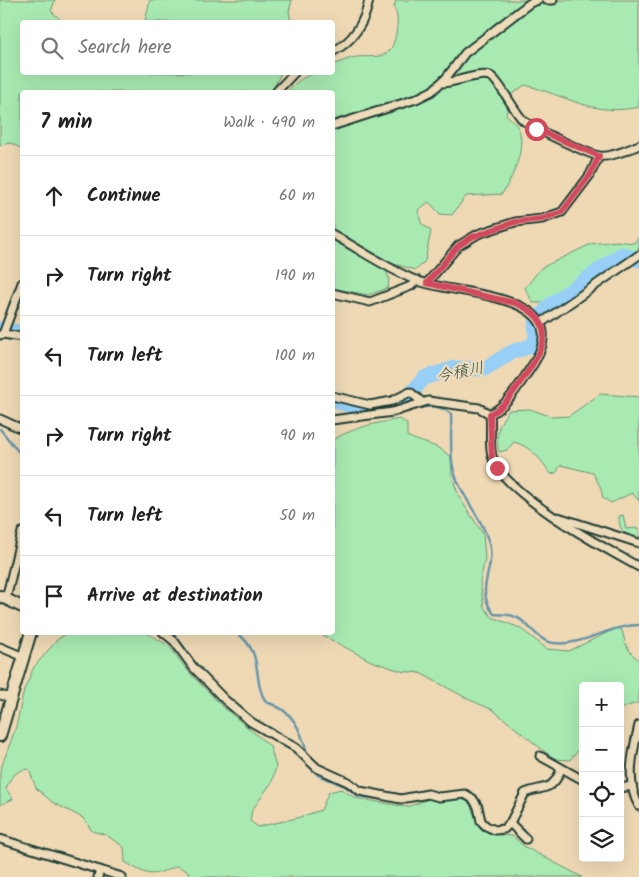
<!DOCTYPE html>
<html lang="en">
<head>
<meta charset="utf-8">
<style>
  body { margin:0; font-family:Kalam,"Klee One",sans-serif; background:#f6f6f6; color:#222 }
  .controls { position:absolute; right:15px; bottom:15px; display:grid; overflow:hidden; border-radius:5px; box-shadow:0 5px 20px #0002 }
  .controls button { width:45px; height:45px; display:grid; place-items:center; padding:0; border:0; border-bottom:1px solid #e0e0e0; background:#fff; color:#222; font:25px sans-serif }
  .stop { position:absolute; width:15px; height:15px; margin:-11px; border:4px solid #d1495b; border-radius:50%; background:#fff }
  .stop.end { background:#d1495b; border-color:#fff; box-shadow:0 1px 5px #0008 }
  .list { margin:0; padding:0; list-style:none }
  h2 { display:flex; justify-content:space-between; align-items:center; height:65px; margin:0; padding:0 20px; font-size:21px }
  h2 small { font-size:16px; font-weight:400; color:#767676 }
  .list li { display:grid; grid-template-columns:32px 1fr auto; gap:15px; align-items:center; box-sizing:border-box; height:80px; padding:0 20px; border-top:1px solid #e0e0e0 }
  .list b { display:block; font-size:19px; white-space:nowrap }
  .list em { font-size:16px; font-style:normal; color:#767676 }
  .icon { flex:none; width:28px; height:28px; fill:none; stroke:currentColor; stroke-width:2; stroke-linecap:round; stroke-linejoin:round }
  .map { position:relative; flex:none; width:639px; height:877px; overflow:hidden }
  .search { position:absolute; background:#fff; box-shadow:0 5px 20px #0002; left:20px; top:20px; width:315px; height:55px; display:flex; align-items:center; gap:12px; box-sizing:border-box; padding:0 18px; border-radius:5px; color:#767676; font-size:19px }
  .panel { position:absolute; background:#fff; box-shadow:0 5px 20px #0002; left:20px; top:90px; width:315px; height:545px; border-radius:5px }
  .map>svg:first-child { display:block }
  .green { fill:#a9eab2; stroke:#649473 }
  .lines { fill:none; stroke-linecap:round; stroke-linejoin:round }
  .stream { stroke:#6795a9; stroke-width:2.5 }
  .river { stroke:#97cff7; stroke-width:15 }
  .street-casing { stroke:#1f3d34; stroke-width:11 }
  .secondary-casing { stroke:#1f3d34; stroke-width:14 }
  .street { stroke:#eedbb9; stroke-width:7 }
  .secondary { stroke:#eedbb9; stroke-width:10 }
  .route { stroke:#d1495b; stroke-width:6 }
  .labels { text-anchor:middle; stroke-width:4.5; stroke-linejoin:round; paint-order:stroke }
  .water-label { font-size:16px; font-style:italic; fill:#2b4c48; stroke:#eedbb9 }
</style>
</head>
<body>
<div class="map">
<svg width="639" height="877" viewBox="0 0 639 877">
  <rect width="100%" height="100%" fill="#efd9b5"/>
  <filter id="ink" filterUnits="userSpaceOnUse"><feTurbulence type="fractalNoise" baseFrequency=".02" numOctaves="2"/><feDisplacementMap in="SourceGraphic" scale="10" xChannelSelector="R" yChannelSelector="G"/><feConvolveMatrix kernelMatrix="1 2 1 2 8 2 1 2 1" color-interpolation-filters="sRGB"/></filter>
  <g filter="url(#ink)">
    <g class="green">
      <polygon points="0,0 55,0 51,11 63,22 22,22 22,72 281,73 274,87 275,92 22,92 22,149 11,143 0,145"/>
      <polygon points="150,0 292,0 289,11 291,22 145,22"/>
      <path d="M396 0H639V107C594 117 568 96 525 85L512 94 506 114C510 119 517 124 519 130 526 149 512 179 502 194L466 196 452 215 440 214 429 202 418 210 421 223 431 231 425 261 416 270 390 263 387 273 389 278 388 288 368 295 333 288 332 92H286C303 76 308 73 332 72L333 65C339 63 345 60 351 58 372 53 391 66 396 33 398 22 398 17 394 7Z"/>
      <polygon points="639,237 639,258 623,251 551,303 533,303 525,288 541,268 591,244 616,241 634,243"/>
      <path d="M600 394 639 397V501L632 493 611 503 603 498 600 486 593 473 561 465 556 473 551 474C541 460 532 447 514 442L507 450 499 452C495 434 498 424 509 410L530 409 552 417 569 416Z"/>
      <path d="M400 419 407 424V436C425 445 434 442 451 457L452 476 459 497 483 534 485 558 480 582 484 607 492 617 520 628 547 649 569 651 617 628 622 630C625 643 627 652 639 660V702L620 709V686H583V745L570 760 554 759 493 710 470 700 420 673 401 671 371 661 318 633 332 632 333 440C354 427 376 423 400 419Z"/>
      <path d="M623 515 626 529 639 528V538C624 534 619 532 619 516Z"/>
      <path d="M68 633H147L169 646 188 671 222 706 270 746 276 767 272 782 252 810 250 821 258 827 297 818 321 810 329 792 341 789 355 798 407 807 429 799 458 798 469 802 480 828 490 834 512 836 525 847 582 877H187L189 872 177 866C150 877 150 877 125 862L124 847 106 835 92 831 83 818 52 802 36 788 29 769C16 770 10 777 6 789L13 799 0 805V771L16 727 24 690 34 667 58 639Z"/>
    </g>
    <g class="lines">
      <g class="stream">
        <path d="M407 398 412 399 416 409C430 405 439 405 451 414 452 432 449 455 454 472 462 499 485 520 490 548 494 573 474 589 494 614 500 615 507 614 513 616 527 619 536 641 553 643 582 647 609 625 639 625"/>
        <polyline points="0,429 22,456"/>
        <path d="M236 632C266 654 251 679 266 702 294 710 301 730 308 757"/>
        <polyline points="313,769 318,775 345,786 358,796 401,802"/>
      </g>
      <g class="river">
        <polyline points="0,329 22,333"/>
        <polyline points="332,400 362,409 375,409 395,404 407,398 424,378 455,368 484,369 512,352 534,345 536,336 535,324 550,305 622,254 639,260"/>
      </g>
      <g class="street-casing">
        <g id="street">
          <polyline points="546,0 553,0"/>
          <path d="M332 52C353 42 365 22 369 0"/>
          <path d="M441 83C455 83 479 72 490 76 498 79 514 111 522 119 529 127 587 153 598 156 610 158 628 150 639 145"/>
          <polyline points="276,92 295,72"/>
          <polyline points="332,126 416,99 432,91 446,78 465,53 530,3 538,0"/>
          <path d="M332 234C359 249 386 268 415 280 458 297 584 291 530 369 519 385 508 405 490 414"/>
          <polyline points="427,283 458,246 478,234 515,222 542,219 562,212 590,175 599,156"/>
          <polyline points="332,293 370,302 411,286 417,280"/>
          <polyline points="541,323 639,255"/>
          <polyline points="3,334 22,337"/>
          <polyline points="0,335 3,334 22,283"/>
          <polyline points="332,396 370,405 392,401 410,392 422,402"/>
          <path d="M490 414C492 429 488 446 493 459 507 496 603 547 639 567"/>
          <polyline points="0,419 22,429"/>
          <polyline points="332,420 393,412 428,401 479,408 490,414"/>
          <polyline points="558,517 639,543"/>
          <polyline points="6,599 22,532"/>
          <path d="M163 632 174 641 193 667 225 700 251 722 296 748 317 768 348 782 360 791 401 799 428 794 439 797 465 794 473 799 478 807 481 821 486 826 495 830 504 829 510 823 525 793C544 785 552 793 561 769"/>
          <polyline points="0,647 24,657"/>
          <polyline points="0,695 11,698"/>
          <path d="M639 725C633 751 625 781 639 806"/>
          <polyline points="540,756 583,780"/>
          <polyline points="620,788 632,786"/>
          <polyline points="510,823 526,839"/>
          <polyline points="0,839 122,877"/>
          <polyline points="98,877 100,870"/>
        </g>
      </g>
      <g class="secondary-casing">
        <g id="secondary">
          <polyline points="0,596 22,607"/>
          <polyline points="0,736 31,632"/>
        </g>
      </g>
      <use href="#street" class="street"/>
      <use href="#secondary" class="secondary"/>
    </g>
  </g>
  <g class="lines" filter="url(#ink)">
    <path class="route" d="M497 468 492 457 490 414C504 407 513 393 522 380 543 350 561 322 515 303L427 283 458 246 472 237 515 222 542 219 562 212 590 175 599 156 536 129"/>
  </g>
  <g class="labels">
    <g class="water-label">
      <text transform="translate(460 371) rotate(-11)" y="6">今積川</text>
    </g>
  </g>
</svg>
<div class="controls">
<button>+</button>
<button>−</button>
<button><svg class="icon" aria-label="locate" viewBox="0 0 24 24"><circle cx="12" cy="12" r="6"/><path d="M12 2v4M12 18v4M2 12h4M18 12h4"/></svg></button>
<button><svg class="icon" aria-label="layers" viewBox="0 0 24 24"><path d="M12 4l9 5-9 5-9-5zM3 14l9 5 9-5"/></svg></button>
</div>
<div class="stop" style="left:536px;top:129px"></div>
<div class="stop end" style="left:497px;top:468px"></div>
<div class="search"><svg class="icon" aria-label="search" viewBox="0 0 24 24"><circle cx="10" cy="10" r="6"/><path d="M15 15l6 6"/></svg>Search here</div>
<section class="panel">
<h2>7 min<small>Walk · 490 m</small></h2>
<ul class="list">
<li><svg class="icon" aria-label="ahead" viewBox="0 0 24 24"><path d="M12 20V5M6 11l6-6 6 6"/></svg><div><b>Continue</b></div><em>60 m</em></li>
<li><svg class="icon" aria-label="right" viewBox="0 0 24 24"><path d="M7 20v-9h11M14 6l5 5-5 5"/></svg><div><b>Turn right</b></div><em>190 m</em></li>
<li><svg class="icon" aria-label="left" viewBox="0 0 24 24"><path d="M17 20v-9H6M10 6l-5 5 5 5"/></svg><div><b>Turn left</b></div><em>100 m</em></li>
<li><svg class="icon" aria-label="right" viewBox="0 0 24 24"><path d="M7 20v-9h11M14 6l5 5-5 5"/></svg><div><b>Turn right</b></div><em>90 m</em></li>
<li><svg class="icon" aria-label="left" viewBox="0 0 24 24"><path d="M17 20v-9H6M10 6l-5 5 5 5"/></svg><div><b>Turn left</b></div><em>50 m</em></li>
<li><svg class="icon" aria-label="arrive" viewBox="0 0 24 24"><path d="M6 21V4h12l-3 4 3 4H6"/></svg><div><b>Arrive at destination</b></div></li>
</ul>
</section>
</div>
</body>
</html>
